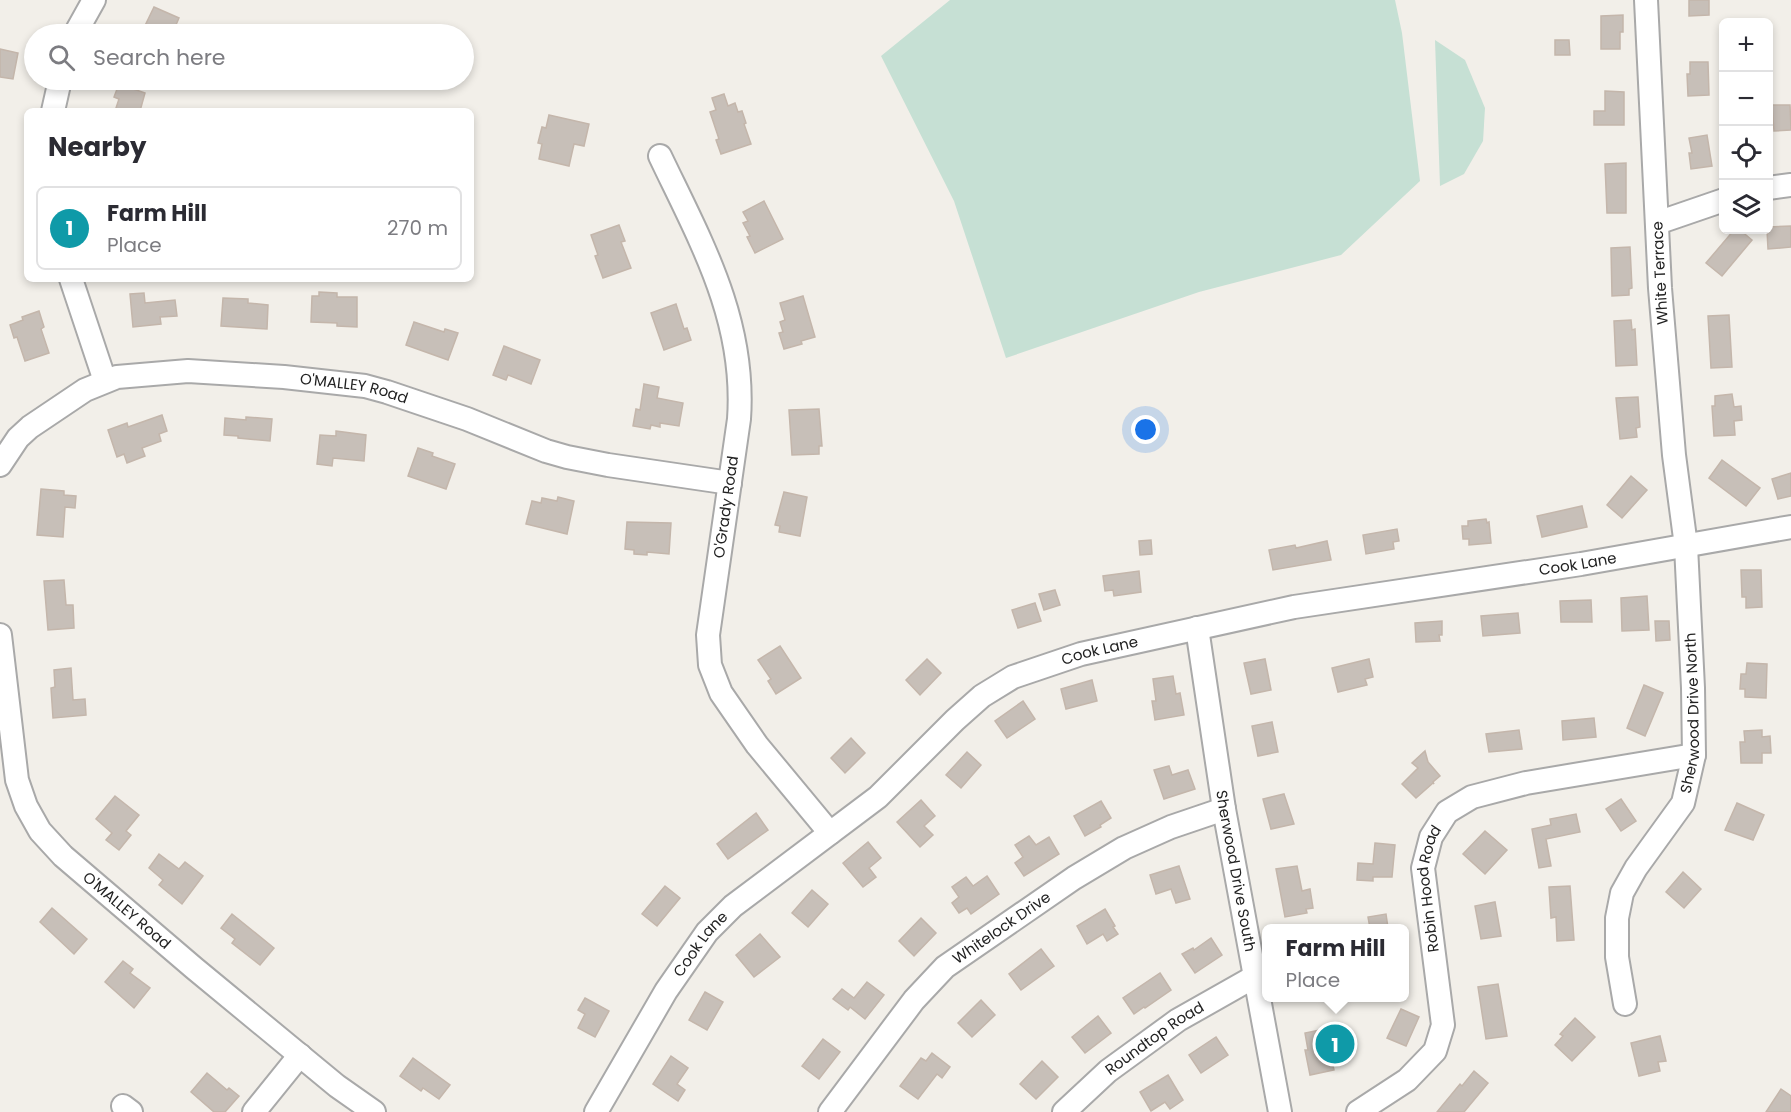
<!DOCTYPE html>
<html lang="en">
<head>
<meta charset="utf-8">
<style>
  body { margin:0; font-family:Poppins,sans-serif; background:#f7f7f7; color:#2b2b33 }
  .controls { position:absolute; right:18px; top:18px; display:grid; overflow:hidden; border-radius:9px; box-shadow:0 3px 9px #0003 }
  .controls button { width:54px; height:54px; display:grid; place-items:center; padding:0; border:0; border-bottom:2px solid #e1e1e2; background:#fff; color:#2b2b33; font:30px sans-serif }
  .you { position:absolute; left:1146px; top:430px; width:21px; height:21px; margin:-15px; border:4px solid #fff; border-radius:50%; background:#1a73e8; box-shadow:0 0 0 9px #1a73e833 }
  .badge { display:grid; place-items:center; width:39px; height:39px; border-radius:50%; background:#ea580c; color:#fff; font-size:20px; font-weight:700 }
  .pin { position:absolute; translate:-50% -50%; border:3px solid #fff; box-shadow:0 2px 6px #0006 }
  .popup { position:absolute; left:1262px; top:924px; width:147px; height:78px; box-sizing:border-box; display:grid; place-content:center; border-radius:9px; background:#fff; filter:drop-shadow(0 2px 4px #0005); font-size:20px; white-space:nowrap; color:#7c7c81 }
  .popup b { font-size:22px; color:#2b2b33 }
  .popup::after { content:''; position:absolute; left:50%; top:100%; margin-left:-12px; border:12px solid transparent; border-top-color:#fff }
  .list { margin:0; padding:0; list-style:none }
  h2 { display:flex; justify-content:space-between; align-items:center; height:78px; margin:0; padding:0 24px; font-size:26px }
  h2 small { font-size:20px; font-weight:400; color:#7c7c81 }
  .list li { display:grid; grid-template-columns:39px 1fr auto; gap:18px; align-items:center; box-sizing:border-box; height:84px; margin:0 12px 12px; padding:0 12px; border:2px solid #e1e1e2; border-radius:9px }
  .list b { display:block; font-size:22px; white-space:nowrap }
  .list p { margin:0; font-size:20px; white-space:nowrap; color:#7c7c81 }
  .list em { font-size:20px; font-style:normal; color:#7c7c81 }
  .icon { flex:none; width:33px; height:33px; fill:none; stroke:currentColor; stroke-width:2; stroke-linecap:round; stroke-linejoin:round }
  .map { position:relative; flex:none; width:1791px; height:1112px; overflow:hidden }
  .search { position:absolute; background:#fff; box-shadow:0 3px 9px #0003; left:24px; top:24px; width:450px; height:66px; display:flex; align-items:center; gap:15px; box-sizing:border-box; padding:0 21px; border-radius:33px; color:#7c7c81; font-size:22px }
  .panel { position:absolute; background:#fff; box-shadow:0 3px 9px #0003; left:24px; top:108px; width:450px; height:174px; border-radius:9px }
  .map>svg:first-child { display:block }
  .wetland { fill:#c6e0d4 }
  .building { fill:#c7bfb8; stroke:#c4b6ab; stroke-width:1.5 }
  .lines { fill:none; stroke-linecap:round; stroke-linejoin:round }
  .minor-casing { stroke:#a9a9a9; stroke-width:26 }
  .minor { stroke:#fff; stroke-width:22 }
  .labels { text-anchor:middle; stroke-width:4.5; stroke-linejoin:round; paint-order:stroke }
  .street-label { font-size:15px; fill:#222; stroke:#fff }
</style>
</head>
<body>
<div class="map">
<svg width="1791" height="1112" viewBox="0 0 1791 1112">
  <rect width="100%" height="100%" fill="#f2efe9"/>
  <g class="wetland">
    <polygon points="950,0 1395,0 1402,33 1420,181 1341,255 1199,292 1006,358 954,201 881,56"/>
    <polygon points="1435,40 1465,60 1485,108 1483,141 1464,174 1440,186"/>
  </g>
  <g class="building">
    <polygon points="1689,0 1709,0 1709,15 1689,16"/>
    <polygon points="154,7 179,18 172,34 141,34"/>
    <polygon points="1623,15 1623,32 1620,32 1620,49 1601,49 1601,16"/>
    <polygon points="1555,40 1569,40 1570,55 1555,55"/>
    <polygon points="0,49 18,53 13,79 0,77"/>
    <polygon points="1690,62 1708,62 1709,95 1688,96 1687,74 1690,74"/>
    <polygon points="119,84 145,93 140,111 115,111 119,99 114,97"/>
    <polygon points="1605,91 1624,92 1624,125 1594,125 1594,111 1605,111"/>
    <polygon points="724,94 728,106 735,103 738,112 742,111 746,123 744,124 751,144 721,154 716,140 719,139 710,112 716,110 712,98"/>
    <polygon points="1772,105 1790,105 1791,130 1774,131"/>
    <polygon points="549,115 589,124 584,146 574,144 569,166 539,159 542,144 538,143 542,127 546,128"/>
    <polygon points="1707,135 1712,166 1691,169 1689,153 1692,153 1689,138"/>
    <polygon points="1626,163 1626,213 1607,213 1605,164"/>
    <polygon points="764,201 783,239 755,253 747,237 750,236 743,223 748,221 743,212"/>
    <polygon points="619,225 625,241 621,242 631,268 603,278 595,256 598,255 591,235"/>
    <polygon points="1791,226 1791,247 1768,249 1767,230 1768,227"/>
    <polygon points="1734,230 1740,230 1752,240 1722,276 1706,263"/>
    <polygon points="1630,247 1632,288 1629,289 1629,295 1612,296 1611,248"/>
    <polygon points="319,292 337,293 337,297 357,297 357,327 337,326 337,323 311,322 312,296 319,296"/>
    <polygon points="144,293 145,303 175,300 177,316 160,317 161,324 133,327 130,294"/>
    <polygon points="803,296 815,337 801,341 802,344 784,349 779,333 783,332 780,322 785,320 780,303"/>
    <polygon points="223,298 248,299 248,303 268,305 267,329 221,326"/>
    <polygon points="676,304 684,329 687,328 691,340 664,350 651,313"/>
    <polygon points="39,311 44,327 41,329 49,353 25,361 17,337 14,338 10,325 23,320 22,317"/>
    <polygon points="1729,315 1732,367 1711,368 1708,316"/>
    <polygon points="1631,320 1632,330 1635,329 1637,365 1616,366 1614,321"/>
    <polygon points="414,322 444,332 445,329 458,333 448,360 406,345"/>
    <polygon points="504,346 540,360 531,384 508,375 506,380 493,375"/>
    <polygon points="644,384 659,387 657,398 683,403 679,426 660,423 660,427 651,425 650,429 633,426 636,409 640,410"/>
    <polygon points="1732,394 1734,407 1741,406 1742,420 1734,421 1735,435 1714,436 1712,406 1715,406 1715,396"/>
    <polygon points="1638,397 1640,427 1636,428 1637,437 1620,439 1616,398"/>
    <polygon points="819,409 822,446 819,446 819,454 792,455 789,410"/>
    <polygon points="162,415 167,431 159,434 161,441 142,448 145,456 127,463 124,454 117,457 108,430 127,423 128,427"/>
    <polygon points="246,417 272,419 270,441 238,438 238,436 224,435 225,418 246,420"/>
    <polygon points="336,431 366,435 364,461 333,458 332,466 317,464 320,435 336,436"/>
    <polygon points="418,448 433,453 432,456 455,464 446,489 408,476"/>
    <polygon points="1722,460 1760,488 1746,506 1709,478"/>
    <polygon points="1791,473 1791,496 1778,499 1772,479"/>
    <polygon points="1631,476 1647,490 1622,518 1607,505"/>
    <polygon points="41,489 64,491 64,495 76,496 75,508 65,507 63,537 37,535"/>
    <polygon points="784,492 807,497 800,536 779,532 780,526 775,525"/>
    <polygon points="558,497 574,501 567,534 526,524 532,501 541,503 542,498 557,501"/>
    <polygon points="1582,506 1587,527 1542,537 1537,516"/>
    <polygon points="1486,519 1487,523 1489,522 1491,543 1469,545 1469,539 1463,539 1462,526 1468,526 1468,521"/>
    <polygon points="627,522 671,523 669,554 647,552 647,555 634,554 634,550 625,549"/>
    <polygon points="1397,529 1399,541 1393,542 1394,549 1366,554 1363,535"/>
    <polygon points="1151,540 1152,554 1140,555 1139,541"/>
    <polygon points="1327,541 1331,560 1273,570 1269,550 1295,545 1296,548"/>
    <polygon points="1741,570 1761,570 1762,607 1746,608 1746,597 1742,597"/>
    <polygon points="1139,571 1141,592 1114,596 1113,590 1105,591 1103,576"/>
    <polygon points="64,580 66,605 73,605 74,628 48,630 44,581"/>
    <polygon points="1055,590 1060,605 1044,610 1039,594"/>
    <polygon points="1647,596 1649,630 1622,631 1621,598"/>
    <polygon points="1591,600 1592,622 1561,622 1560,601"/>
    <polygon points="1035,603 1041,621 1018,628 1012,610"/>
    <polygon points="1518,613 1520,633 1483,636 1481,616"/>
    <polygon points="1442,621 1442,635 1439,635 1440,641 1416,642 1415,623"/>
    <polygon points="1655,621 1669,621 1670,640 1656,641"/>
    <polygon points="780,646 801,678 776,694 768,681 771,679 758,660"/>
    <polygon points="927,659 941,673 920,695 906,680"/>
    <polygon points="1265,659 1271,690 1251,694 1244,663"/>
    <polygon points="1369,659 1373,677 1365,679 1367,685 1338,692 1332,668"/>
    <polygon points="1747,663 1767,664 1766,698 1745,697 1745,689 1740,689 1741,674 1746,674"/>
    <polygon points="71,668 73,700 85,699 86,715 53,718 51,688 55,687 54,670"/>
    <polygon points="1173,676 1176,694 1180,693 1184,715 1155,720 1152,701 1156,701 1153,679"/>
    <polygon points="1092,680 1097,701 1066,709 1061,689"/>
    <polygon points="1644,685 1663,693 1645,736 1627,728"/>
    <polygon points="1023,701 1035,719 1007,738 995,721"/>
    <polygon points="1594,718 1596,737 1563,740 1562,721"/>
    <polygon points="1272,722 1278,752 1258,756 1252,726"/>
    <polygon points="1519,730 1522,749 1489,752 1486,734"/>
    <polygon points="1762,730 1762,737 1770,736 1771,753 1762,753 1762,763 1741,763 1740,742 1745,742 1744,731"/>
    <polygon points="851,738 865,753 845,773 831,758"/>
    <polygon points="1425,751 1428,762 1440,776 1433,782 1434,784 1433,783 1416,798 1402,784 1418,768 1412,763"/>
    <polygon points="967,752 981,765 961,788 946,775"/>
    <polygon points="1169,766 1172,775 1188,770 1195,789 1164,799 1154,770"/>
    <polygon points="1284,794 1294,824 1271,829 1263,799"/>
    <polygon points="115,796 139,815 126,831 131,835 119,850 106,840 112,833 96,819"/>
    <polygon points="1621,799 1636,821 1621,831 1606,809"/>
    <polygon points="921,800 935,816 924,826 933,835 920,847 897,822"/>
    <polygon points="1101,801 1111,818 1100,825 1101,827 1085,836 1074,816"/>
    <polygon points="1737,803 1764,815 1753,840 1725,830"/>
    <polygon points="756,813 768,830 728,859 717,844"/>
    <polygon points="1576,814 1580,832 1546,839 1551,866 1539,868 1532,829 1551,825 1550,819"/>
    <polygon points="1485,831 1507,850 1485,874 1463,854"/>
    <polygon points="1029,836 1036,845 1049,837 1059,854 1024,876 1015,863 1023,857 1015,845"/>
    <polygon points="868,842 881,858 869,868 876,877 863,887 843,863"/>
    <polygon points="1375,843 1395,845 1392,877 1373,877 1373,881 1357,880 1358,863 1373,864"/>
    <polygon points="159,854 179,869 185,862 203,876 182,904 159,885 163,880 149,868"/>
    <polygon points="1179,866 1190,899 1176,903 1171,889 1156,894 1150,875"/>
    <polygon points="1297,866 1302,891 1310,889 1313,908 1306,909 1307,913 1285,917 1276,869"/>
    <polygon points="1683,872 1701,889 1684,908 1666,892"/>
    <polygon points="987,876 999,894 971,914 967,908 959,913 952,903 959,897 952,887 966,877 973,886"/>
    <polygon points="665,886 680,898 657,926 642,914"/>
    <polygon points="1570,886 1574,940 1557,941 1556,917 1551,918 1549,887"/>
    <polygon points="812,890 828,904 808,927 792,913"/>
    <polygon points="1495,902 1501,936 1481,939 1475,906"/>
    <polygon points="52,908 87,939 74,954 40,922"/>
    <polygon points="1105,909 1115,926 1113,927 1118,934 1107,941 1103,934 1087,944 1077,926"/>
    <polygon points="232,914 274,948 260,965 232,943 235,939 221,928"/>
    <polygon points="1386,914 1388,928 1370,928 1368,917"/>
    <polygon points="921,918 936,933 914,956 899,941"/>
    <polygon points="760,934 780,957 754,977 736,955"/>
    <polygon points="1211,938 1222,955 1195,973 1182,954 1193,948 1194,950"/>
    <polygon points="1041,949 1054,966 1021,990 1009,974"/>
    <polygon points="123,961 133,969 130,973 150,988 134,1008 105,982"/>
    <polygon points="1160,973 1171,990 1145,1008 1144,1007 1134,1014 1123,998"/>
    <polygon points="867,982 884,995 865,1019 850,1007 848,1010 833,999 842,989 854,998"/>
    <polygon points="1498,984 1507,1036 1486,1039 1478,987"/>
    <polygon points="705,992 723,1002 707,1030 689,1020"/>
    <polygon points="585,998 609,1011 595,1037 578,1028 585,1014 578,1010"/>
    <polygon points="981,1000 995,1015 972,1037 958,1023"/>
    <polygon points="1401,1009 1419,1017 1406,1046 1387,1038"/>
    <polygon points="1098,1016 1111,1033 1085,1053 1072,1037"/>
    <polygon points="1575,1018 1595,1037 1572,1061 1555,1045 1563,1036 1560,1034"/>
    <polygon points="1325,1029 1334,1070 1310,1075 1305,1050 1308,1050 1305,1033"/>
    <polygon points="1660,1036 1666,1061 1658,1062 1660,1071 1639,1076 1631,1043"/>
    <polygon points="1216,1037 1228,1055 1201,1073 1189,1055"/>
    <polygon points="823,1039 840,1052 819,1079 802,1066"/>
    <polygon points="932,1053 950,1067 942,1078 937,1074 918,1099 900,1086 921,1058 926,1061"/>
    <polygon points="671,1056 688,1068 677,1084 685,1090 678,1101 653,1084"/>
    <polygon points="413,1058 450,1085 439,1099 423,1088 421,1091 400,1076"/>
    <polygon points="1042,1061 1058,1077 1036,1099 1020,1084"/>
    <polygon points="1474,1071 1488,1083 1464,1112 1437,1112 1460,1084 1462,1086"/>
    <polygon points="207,1073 227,1090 229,1088 239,1096 225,1112 214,1112 191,1092"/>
    <polygon points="1168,1075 1183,1100 1170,1109 1165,1102 1151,1111 1140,1092"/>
    <polygon points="1781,1089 1791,1096 1791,1112 1766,1112"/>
  </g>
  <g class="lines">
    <g class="minor-casing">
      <g id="minor">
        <polyline points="75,34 94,0"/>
        <polyline points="53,111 60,80"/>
        <path d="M660 156C701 242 746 320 739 419L708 635 710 665 721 693 757 745 830 833"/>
        <polyline points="1768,188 1791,185"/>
        <polyline points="1657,223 1724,200"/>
        <polyline points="71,279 105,381"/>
        <path id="s1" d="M0 465 18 438 30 427 85 390 117 377 188 371 284 377 365 386 387 392 467 419 546 451 567 457 608 465 730 483"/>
        <path id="s2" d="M1197 628 1224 809 1280 1112"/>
        <path id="s3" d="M0 635 17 780 26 806 40 831 63 856 194 968 337 1086 374 1112"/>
        <path id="s4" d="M1625 1004 1617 957V918L1622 893 1636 868 1683 803 1694 755 1693 688 1686 546 1674 455 1660 288 1646 0"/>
        <polyline points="123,1106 131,1112"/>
        <polyline points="254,1112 300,1055"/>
        <path id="s5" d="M596 1112 666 991 707 932 733 906 878 797 955 720 982 696 1013 677 1081 654 1294 607 1581 564 1791 527"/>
        <path id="s6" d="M830 1112 914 1000 945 967 1074 878 1124 848 1171 827 1224 809"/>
        <path id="s7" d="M1064 1112 1108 1071 1178 1020 1254 977"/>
        <path id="s8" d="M1358 1112 1407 1080 1435 1051 1443 1025 1423 868 1431 837 1447 812 1472 797 1526 783 1694 755"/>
      </g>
    </g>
    <use href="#minor" class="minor"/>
  </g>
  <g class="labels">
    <g class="street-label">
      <text transform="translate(1660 273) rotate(-93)" y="5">White Terrace</text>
      <text dy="5" stroke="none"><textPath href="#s1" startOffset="388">O'MALLEY Road</textPath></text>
      <text transform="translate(726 507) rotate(-82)" y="5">O'Grady Road</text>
      <text dy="5" stroke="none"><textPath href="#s5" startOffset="1188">Cook Lane</textPath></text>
      <text dy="5" stroke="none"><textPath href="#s5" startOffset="702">Cook Lane</textPath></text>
      <text dy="5" stroke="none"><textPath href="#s4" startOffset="312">Sherwood Drive North</textPath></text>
      <text dy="5" stroke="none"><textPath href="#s2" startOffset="246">Sherwood Drive South</textPath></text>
      <text dy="5" stroke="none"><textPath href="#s8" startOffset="264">Robin Hood Road</textPath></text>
      <text dy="5" stroke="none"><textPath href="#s3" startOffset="320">O'MALLEY Road</textPath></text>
      <text dy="5" stroke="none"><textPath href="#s6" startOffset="254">Whitelock Drive</textPath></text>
      <text dy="5" stroke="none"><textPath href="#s5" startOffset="198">Cook Lane</textPath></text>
      <text dy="5" stroke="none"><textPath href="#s7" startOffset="117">Roundtop Road</textPath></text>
    </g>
  </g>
</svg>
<div class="controls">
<button>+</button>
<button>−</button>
<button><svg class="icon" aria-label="locate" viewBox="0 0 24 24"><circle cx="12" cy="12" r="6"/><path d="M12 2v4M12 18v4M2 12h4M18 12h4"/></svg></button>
<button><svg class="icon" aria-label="layers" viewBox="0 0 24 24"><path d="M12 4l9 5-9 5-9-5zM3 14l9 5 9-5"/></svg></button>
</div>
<div class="you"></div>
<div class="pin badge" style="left:1335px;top:1044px;background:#0f9aa8">1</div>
<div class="popup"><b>Farm Hill</b>Place</div>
<div class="search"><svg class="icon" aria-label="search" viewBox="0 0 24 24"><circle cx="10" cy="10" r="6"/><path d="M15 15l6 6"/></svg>Search here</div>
<section class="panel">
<h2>Nearby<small></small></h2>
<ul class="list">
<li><span class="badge" style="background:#0f9aa8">1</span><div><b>Farm Hill</b><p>Place</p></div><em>270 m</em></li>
</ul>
</section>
</div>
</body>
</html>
